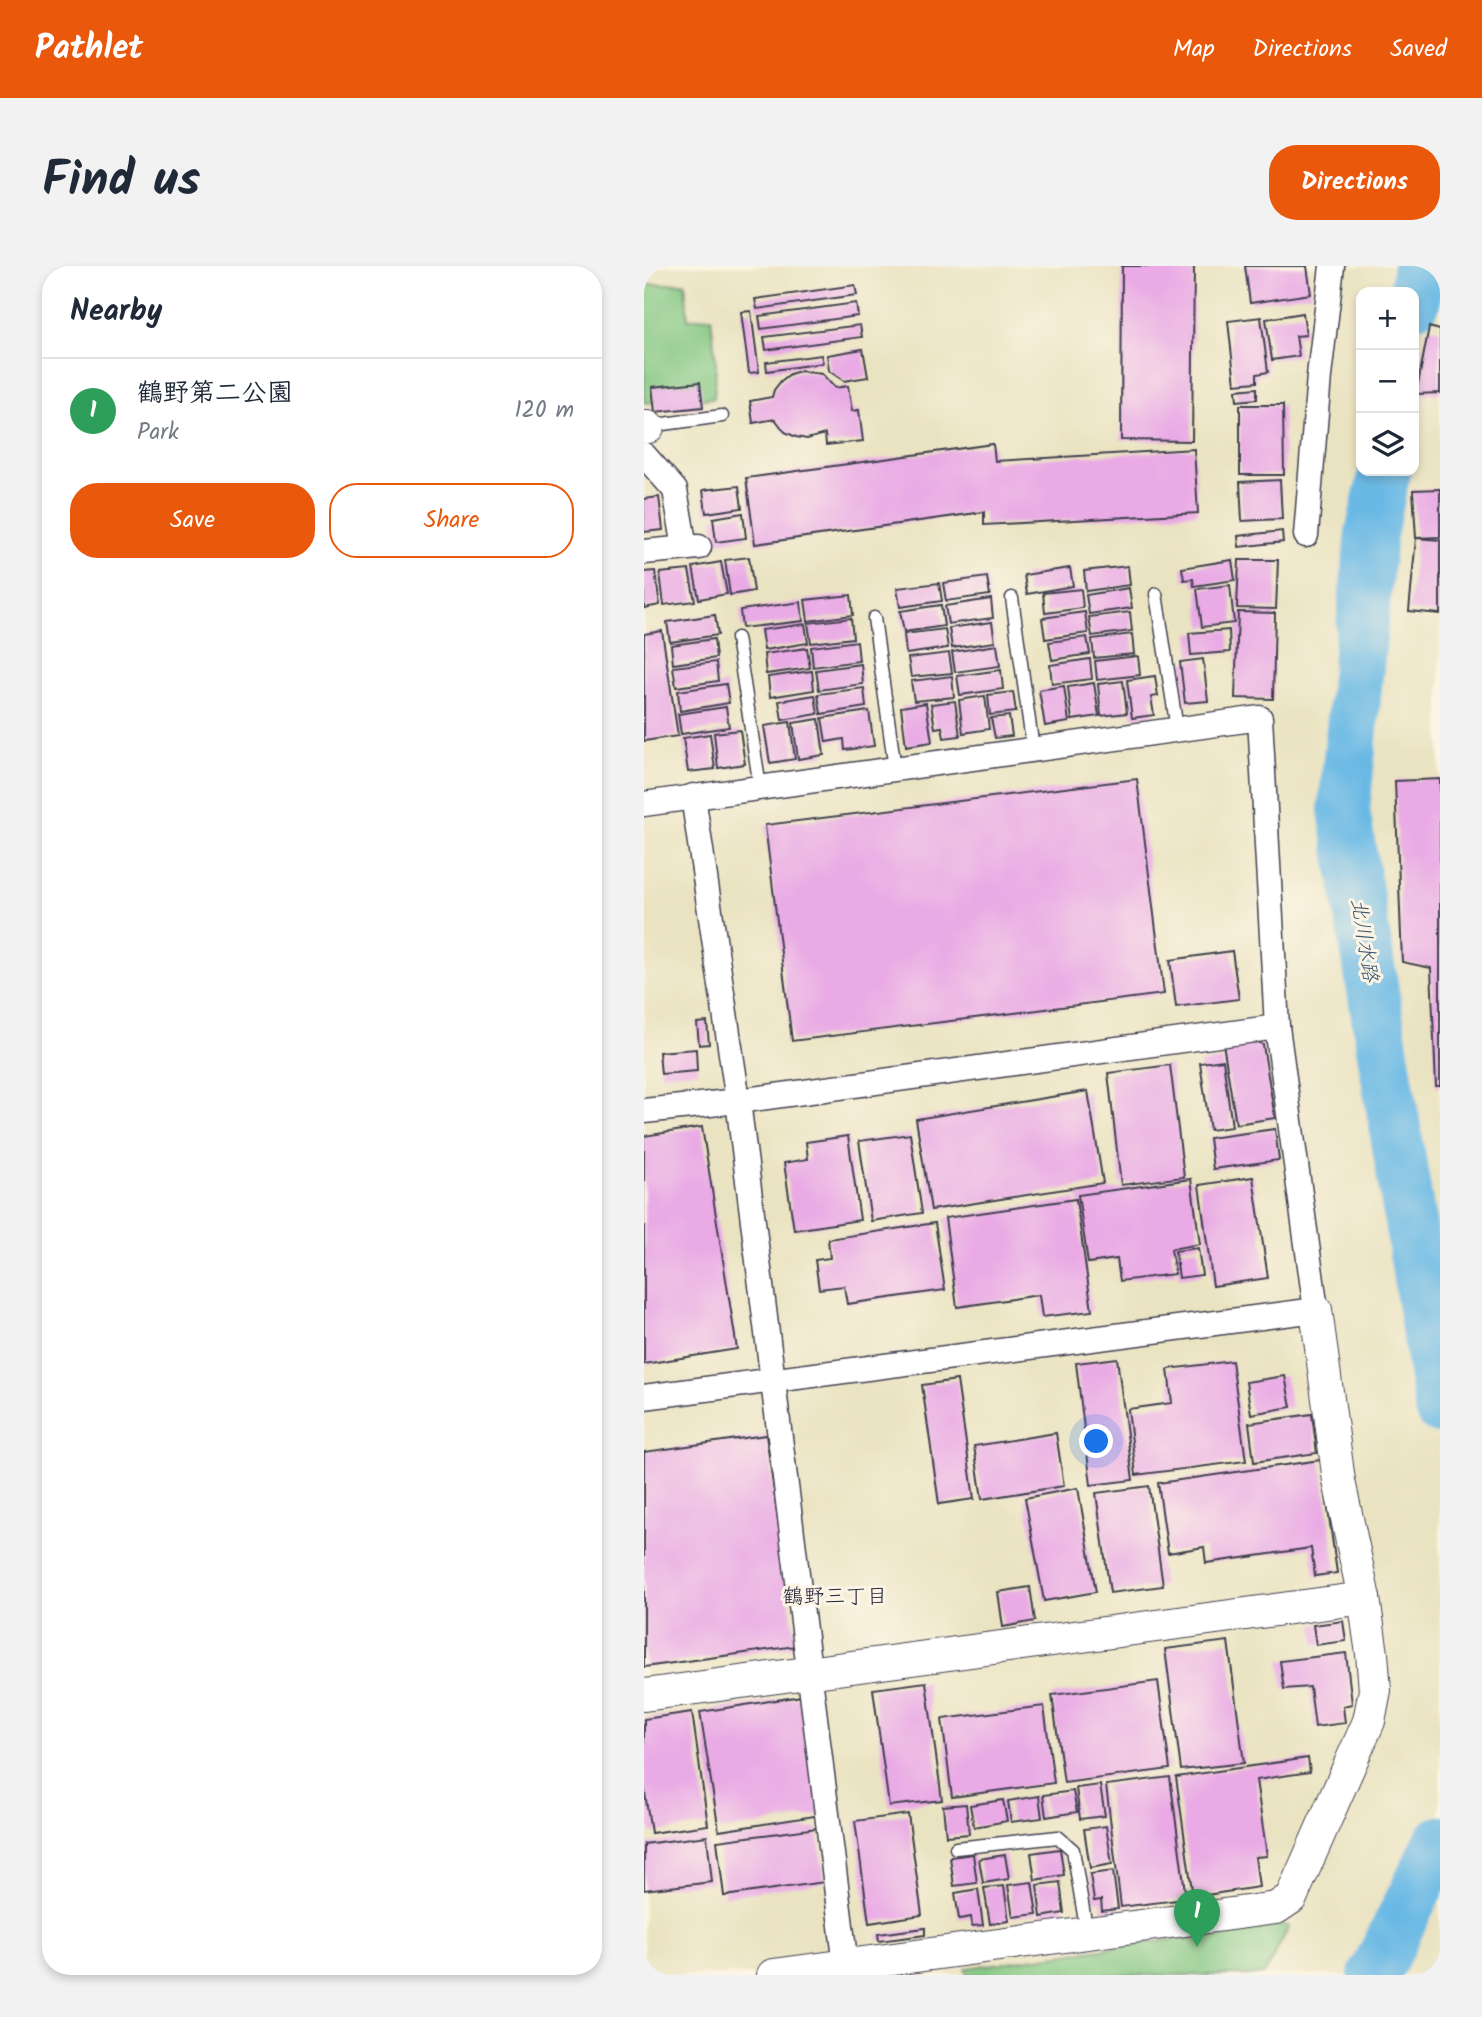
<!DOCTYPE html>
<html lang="en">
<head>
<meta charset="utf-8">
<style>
  body { margin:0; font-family:Kalam,"Klee One",sans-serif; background:#f2f2f3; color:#1f2937 }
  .controls { position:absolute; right:21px; top:21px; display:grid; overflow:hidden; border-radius:14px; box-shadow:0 4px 10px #0003 }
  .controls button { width:63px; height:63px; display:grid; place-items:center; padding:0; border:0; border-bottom:2px solid #e0e1e3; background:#fff; color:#1f2937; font:35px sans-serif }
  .you { position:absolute; left:453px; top:1176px; width:24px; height:24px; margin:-18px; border:5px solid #fff; border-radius:50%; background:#1a73e8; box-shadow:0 0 0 10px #1a73e833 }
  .badge { display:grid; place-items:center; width:46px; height:46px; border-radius:50%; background:#ea580c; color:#fff; font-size:23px; font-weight:700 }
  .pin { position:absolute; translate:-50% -58px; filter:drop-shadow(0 2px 4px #0008) }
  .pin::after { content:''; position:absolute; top:37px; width:24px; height:21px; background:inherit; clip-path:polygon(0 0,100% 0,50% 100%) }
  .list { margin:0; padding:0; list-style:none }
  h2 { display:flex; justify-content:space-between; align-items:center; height:91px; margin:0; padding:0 28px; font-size:30px }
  h2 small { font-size:23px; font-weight:400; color:#747a83 }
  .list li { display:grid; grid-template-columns:46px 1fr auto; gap:21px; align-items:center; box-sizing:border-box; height:105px; padding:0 28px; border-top:2px solid #e0e1e3 }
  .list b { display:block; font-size:26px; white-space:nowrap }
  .list p { margin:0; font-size:23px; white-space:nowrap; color:#747a83 }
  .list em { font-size:23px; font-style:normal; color:#747a83 }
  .actions { display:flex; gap:14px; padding:21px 28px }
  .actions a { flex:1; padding:16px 0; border:2px solid #ea580c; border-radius:28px; text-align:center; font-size:24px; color:#ea580c }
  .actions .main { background:#ea580c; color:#fff }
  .icon { flex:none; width:38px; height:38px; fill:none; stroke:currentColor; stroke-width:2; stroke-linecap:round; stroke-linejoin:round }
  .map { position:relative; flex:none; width:796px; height:1709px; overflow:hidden; border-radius:28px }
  header { display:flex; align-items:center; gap:42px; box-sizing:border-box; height:98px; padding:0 35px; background:#ea580c; color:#fff }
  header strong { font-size:33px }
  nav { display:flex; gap:38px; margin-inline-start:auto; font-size:24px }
  .intro { display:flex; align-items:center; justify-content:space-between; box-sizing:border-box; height:168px; padding:0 42px }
  h1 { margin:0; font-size:49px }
  .button { padding:18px 32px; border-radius:28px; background:#ea580c; color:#fff; font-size:24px; font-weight:700 }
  main { display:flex; gap:42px; padding:0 42px }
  aside { flex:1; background:#fff; border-radius:28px; box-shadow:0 4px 10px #0003 }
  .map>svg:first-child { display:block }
  .green { fill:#81c681; stroke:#52745e; stroke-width:2 }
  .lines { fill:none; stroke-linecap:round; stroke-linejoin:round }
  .river { stroke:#6ab9e5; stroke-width:52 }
  .building { fill:#e9aae5 }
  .service-casing { stroke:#403f4f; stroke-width:15 }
  .minor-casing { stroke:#403f4f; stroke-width:27 }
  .tertiary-casing { stroke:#403f4f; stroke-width:34 }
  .service { stroke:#fff; stroke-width:12 }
  .minor { stroke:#fff; stroke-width:24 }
  .tertiary { stroke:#fff; stroke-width:32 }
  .labels { text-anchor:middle; stroke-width:6; stroke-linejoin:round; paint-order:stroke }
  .water-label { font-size:21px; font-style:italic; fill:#3b5776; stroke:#fcf5e5 }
  .neighbourhood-label { font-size:21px; fill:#22223b; stroke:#fcf5e5 }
</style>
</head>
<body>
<header>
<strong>Pathlet</strong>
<nav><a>Map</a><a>Directions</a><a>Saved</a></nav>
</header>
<div class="intro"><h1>Find us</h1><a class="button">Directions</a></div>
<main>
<aside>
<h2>Nearby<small></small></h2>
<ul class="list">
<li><span class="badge" style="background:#2e9e5b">1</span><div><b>鶴野第二公園</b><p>Park</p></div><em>120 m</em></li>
</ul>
<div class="actions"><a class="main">Save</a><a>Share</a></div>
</aside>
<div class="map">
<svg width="796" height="1709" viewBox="0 0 796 1709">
  <rect width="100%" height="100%" fill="#fcf5e5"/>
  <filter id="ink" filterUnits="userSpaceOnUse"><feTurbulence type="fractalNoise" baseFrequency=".0143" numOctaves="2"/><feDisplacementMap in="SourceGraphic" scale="14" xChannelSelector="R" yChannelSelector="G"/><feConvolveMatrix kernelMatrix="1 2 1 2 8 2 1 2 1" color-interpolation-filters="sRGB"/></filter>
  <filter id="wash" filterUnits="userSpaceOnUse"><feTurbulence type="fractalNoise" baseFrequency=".00686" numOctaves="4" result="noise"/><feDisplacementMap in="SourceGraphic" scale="28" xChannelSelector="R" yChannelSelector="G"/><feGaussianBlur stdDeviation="1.57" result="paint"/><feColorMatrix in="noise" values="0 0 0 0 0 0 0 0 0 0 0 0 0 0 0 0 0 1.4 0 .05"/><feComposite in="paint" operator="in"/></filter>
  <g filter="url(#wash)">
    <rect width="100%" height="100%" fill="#eae3c1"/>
    <g class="green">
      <polygon points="41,17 44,53 67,51 72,98 70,132 0,137 0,19"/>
      <polygon points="638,1658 645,1661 620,1709 323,1709 321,1702"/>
    </g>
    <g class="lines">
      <g class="river">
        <polyline points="770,36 775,0"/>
        <polyline points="741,205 727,268 700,544 796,1142"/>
        <polyline points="730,1709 796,1576"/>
      </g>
    </g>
    <g id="blocks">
      <g class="building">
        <polygon points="478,0 550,0 548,175 477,174"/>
        <polygon points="601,0 663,0 667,28 606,37"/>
        <polygon points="211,19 213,29 113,43 111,33"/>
        <polygon points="212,37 214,50 117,63 115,50"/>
        <polygon points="107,45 115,106 105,107 97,46"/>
        <polygon points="659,47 662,69 652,70 655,90 628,94 622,53"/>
        <polygon points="617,51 624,106 613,108 613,116 591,118 584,55"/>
        <polygon points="216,59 218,71 122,84 120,71"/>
        <polygon points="785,61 796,64 796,127 772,128"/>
        <polygon points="219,83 224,111 200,115 185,105 183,89"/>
        <polygon points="177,89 179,97 123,105 122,96"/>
        <polygon points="156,105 178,108 191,122 204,120 208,145 215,144 219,175 182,179 181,168 163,173 152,171 141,166 131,153 109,157 106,135 128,131 130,124 137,115 146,108"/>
        <polygon points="56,116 59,141 11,146 8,121"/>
        <polygon points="613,122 613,133 593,135 592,124"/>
        <polygon points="596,139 639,139 640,209 596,209"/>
        <polygon points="349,178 351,195 550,183 554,247 340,259 340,246 111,278 102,212"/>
        <polygon points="636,214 638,253 598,255 596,216"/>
        <polygon points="95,220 98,242 62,247 59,224"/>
        <polygon points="796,223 796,271 772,272 796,274 796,348 765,345 772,272 769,224"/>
        <polygon points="15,231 19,264 0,266 0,233"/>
        <polygon points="99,247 102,272 72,276 69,252"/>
        <polygon points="638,265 639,276 595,281 594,270"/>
        <polygon points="105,291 110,325 86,329 81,294"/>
        <polygon points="588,294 591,314 550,320 549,313 540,314 538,302"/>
        <polygon points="595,294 634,294 632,343 593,342"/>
        <polygon points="77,296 83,328 55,333 49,301"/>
        <polygon points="484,300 486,319 442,325 440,305"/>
        <polygon points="426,302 429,320 383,328 380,309"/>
        <polygon points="45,304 51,335 20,339 16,307"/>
        <polygon points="11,305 16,339 0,342 0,306"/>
        <polygon points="343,311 346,329 302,335 299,317"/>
        <polygon points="295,317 298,335 256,341 253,322"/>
        <polygon points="586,319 590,357 558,361 553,323"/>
        <polygon points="485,322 488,342 445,348 442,329"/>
        <polygon points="437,323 439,342 401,347 399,327"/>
        <polygon points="207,329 209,349 164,355 161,334"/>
        <polygon points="347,333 349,352 304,358 301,340"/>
        <polygon points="157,336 159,355 98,362 96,344"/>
        <polygon points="297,339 300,360 260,366 256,345"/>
        <polygon points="441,346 444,367 401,373 398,352"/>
        <polygon points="486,346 488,365 448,370 445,351"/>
        <polygon points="594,346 631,347 629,433 591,432"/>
        <polygon points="71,349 74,369 26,376 23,356"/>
        <polygon points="207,352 209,372 167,377 164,357"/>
        <polygon points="348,356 351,376 308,382 305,362"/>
        <polygon points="161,358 164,377 120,384 117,364"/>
        <polygon points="301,363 304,382 262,388 260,368"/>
        <polygon points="585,364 586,386 547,389 545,367"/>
        <polygon points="18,365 34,470 0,475 0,368"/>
        <polygon points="488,368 490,388 450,392 448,373"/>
        <polygon points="443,371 446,388 408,394 405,376"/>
        <polygon points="70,373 72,392 29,398 27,379"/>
        <polygon points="213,375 215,395 169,401 167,381"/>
        <polygon points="353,379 356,400 311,406 308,386"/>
        <polygon points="163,382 166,402 122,408 120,388"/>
        <polygon points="305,387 308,407 267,411 264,392"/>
        <polygon points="494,390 496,409 453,414 451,395"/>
        <polygon points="446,393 448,413 408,418 406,399"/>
        <polygon points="559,393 564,435 541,437 536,396"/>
        <polygon points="72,396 74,415 32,421 29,401"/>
        <polygon points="217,398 219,418 175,424 172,404"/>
        <polygon points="357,404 359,423 316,429 313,410"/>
        <polygon points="168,405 170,424 126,431 124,411"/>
        <polygon points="308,410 310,431 270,435 267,415"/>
        <polygon points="511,410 514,430 507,431 510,449 488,452 483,414"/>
        <polygon points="479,415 483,447 457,450 454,418"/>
        <polygon points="450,417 455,450 428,454 424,421"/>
        <polygon points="82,418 85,437 36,445 34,425"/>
        <polygon points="420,420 425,456 401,460 395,424"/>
        <polygon points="220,422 222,441 177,448 174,428"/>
        <polygon points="369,426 372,446 346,449 344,429"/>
        <polygon points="171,429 174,448 138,454 135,435"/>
        <polygon points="341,430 345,463 319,467 315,434"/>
        <polygon points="311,435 316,470 300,472 298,461 291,462 287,438"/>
        <polygon points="282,437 288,476 262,480 257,441"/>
        <polygon points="82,441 85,461 37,468 34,448"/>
        <polygon points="225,445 230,480 201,484 200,473 182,476 178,452"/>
        <polygon points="365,450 368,470 351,472 347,452"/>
        <polygon points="175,453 180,489 154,493 149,457"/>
        <polygon points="146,456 151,493 126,497 120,460"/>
        <polygon points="96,464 101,498 74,502 70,467"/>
        <polygon points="66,468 71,503 44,506 39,472"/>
        <polygon points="493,513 520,728 148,775 121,559"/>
        <polygon points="796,513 796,820 792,820 787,702 758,696 751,515"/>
        <polygon points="588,685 595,733 532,741 526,694"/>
        <polygon points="63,756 65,778 55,779 53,757"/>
        <polygon points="608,772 619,779 631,852 592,858 579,777"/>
        <polygon points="52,783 53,805 17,808 15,786"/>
        <polygon points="579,794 588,861 566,864 556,797"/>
        <polygon points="526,799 540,911 477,919 464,807"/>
        <polygon points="444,825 459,917 287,944 272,853"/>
        <polygon points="58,861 93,1083 0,1098 0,870"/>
        <polygon points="631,863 635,894 569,903 565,872"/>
        <polygon points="266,868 278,947 227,955 215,875"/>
        <polygon points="204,870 216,954 150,964 140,897 164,893 162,876"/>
        <polygon points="609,911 624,1012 569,1020 555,919"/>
        <polygon points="547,913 556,978 527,983 531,1008 476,1015 473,993 444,997 434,929"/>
        <polygon points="432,933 448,1045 398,1051 395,1029 313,1041 301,952"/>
        <polygon points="291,957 301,1024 203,1038 200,1020 175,1023 171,994 186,992 184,973"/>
        <polygon points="554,982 558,1009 535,1012 531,985"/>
        <polygon points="473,1092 489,1214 447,1219 432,1097"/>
        <polygon points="588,1095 602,1195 492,1209 484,1143 528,1137 524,1103"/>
        <polygon points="641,1110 647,1141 607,1148 602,1116"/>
        <polygon points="313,1114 330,1233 295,1238 278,1119"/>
        <polygon points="668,1148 673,1187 610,1196 605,1157"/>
        <polygon points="412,1167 420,1220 338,1233 330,1180"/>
        <polygon points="122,1169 152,1380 0,1401 0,1186"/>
        <polygon points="677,1194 693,1307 671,1310 667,1282 562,1297 560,1281 524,1287 514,1217"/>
        <polygon points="505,1220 519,1320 466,1327 452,1227"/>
        <polygon points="434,1222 452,1326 400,1335 381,1232"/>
        <polygon points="386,1321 391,1355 359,1361 354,1326"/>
        <polygon points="699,1355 702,1375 672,1379 669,1359"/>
        <polygon points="584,1375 600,1497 537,1504 521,1383"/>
        <polygon points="702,1387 708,1438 699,1440 701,1457 671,1461 666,1421 640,1423 636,1395"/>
        <polygon points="514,1415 526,1503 420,1517 408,1429"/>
        <polygon points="282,1416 298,1534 245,1540 229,1423"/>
        <polygon points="158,1430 177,1549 75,1565 56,1446"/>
        <polygon points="400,1440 410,1517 308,1531 298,1453"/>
        <polygon points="48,1446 64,1559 7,1567 0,1520 0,1453"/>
        <polygon points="664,1492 666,1506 612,1514 623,1590 611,1591 615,1621 549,1631 532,1511"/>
        <polygon points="526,1511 542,1633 477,1641 462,1519"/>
        <polygon points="456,1519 461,1550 436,1553 432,1522"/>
        <polygon points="429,1525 433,1546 402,1551 399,1529"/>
        <polygon points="395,1530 398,1552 367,1556 364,1535"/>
        <polygon points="359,1534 363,1555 330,1561 326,1539"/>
        <polygon points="322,1538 325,1568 302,1570 299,1540"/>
        <polygon points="264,1548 278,1649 225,1657 211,1555"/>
        <polygon points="462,1560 468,1598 446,1602 440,1563"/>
        <polygon points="173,1562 181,1616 80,1630 73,1575"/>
        <polygon points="63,1570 68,1616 0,1624 0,1578"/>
        <polygon points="416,1583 420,1609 391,1614 387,1587"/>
        <polygon points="329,1588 333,1617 310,1620 306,1591"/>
        <polygon points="361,1589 365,1613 339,1617 335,1593"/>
        <polygon points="469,1605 474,1643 458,1645 457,1634 450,1635 446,1608"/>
        <polygon points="388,1616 393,1648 369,1651 364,1619"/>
        <polygon points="416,1616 420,1647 397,1651 393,1619"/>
        <polygon points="360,1620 365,1655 346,1658 340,1622"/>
        <polygon points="334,1623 339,1659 328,1660 327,1651 315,1653 311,1627"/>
        <polygon points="281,1662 281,1669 235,1675 234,1668"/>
      </g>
    </g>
  </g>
  <g filter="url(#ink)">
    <use href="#blocks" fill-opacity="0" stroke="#403f4f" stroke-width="2"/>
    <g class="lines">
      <g class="service-casing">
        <g id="service">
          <polyline points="5,160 78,150"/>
          <polyline points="512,328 533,463"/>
          <polyline points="368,332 389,483"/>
          <polyline points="230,352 251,503"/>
          <polyline points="93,372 116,521"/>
          <polyline points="312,1582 414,1571 429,1584 443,1667"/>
        </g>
      </g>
      <g class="minor-casing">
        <g id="minor">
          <polyline points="0,189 31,224 41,282"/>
          <polyline points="662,269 675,110 688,0"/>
          <polyline points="0,286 55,281"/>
          <polyline points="49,530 94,835 202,1700"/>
          <polyline points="0,538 616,452 633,761 672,1044 0,1131"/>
          <polyline points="0,845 94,835 633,761"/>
        </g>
      </g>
      <g class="tertiary-casing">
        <g id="tertiary">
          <polyline points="0,161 4,161"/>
          <polyline points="0,1429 720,1332"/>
          <polyline points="129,1709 632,1642 647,1632 725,1455 731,1424 728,1388 720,1332 695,1215 672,1044"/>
        </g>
      </g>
      <use href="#service" class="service"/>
      <use href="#minor" class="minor"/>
      <use href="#tertiary" class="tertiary"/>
    </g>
  </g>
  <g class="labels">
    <g class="water-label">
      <text transform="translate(721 674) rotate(81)" y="7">北川水路</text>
    </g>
    <g class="neighbourhood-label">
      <text x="191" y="1337">鶴野三丁目</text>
    </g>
  </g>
</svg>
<div class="controls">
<button>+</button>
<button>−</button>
<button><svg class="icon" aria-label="layers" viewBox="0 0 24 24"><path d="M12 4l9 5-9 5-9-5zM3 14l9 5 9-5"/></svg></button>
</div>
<div class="you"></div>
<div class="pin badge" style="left:553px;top:1681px;background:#2e9e5b">1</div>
</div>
</main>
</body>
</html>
